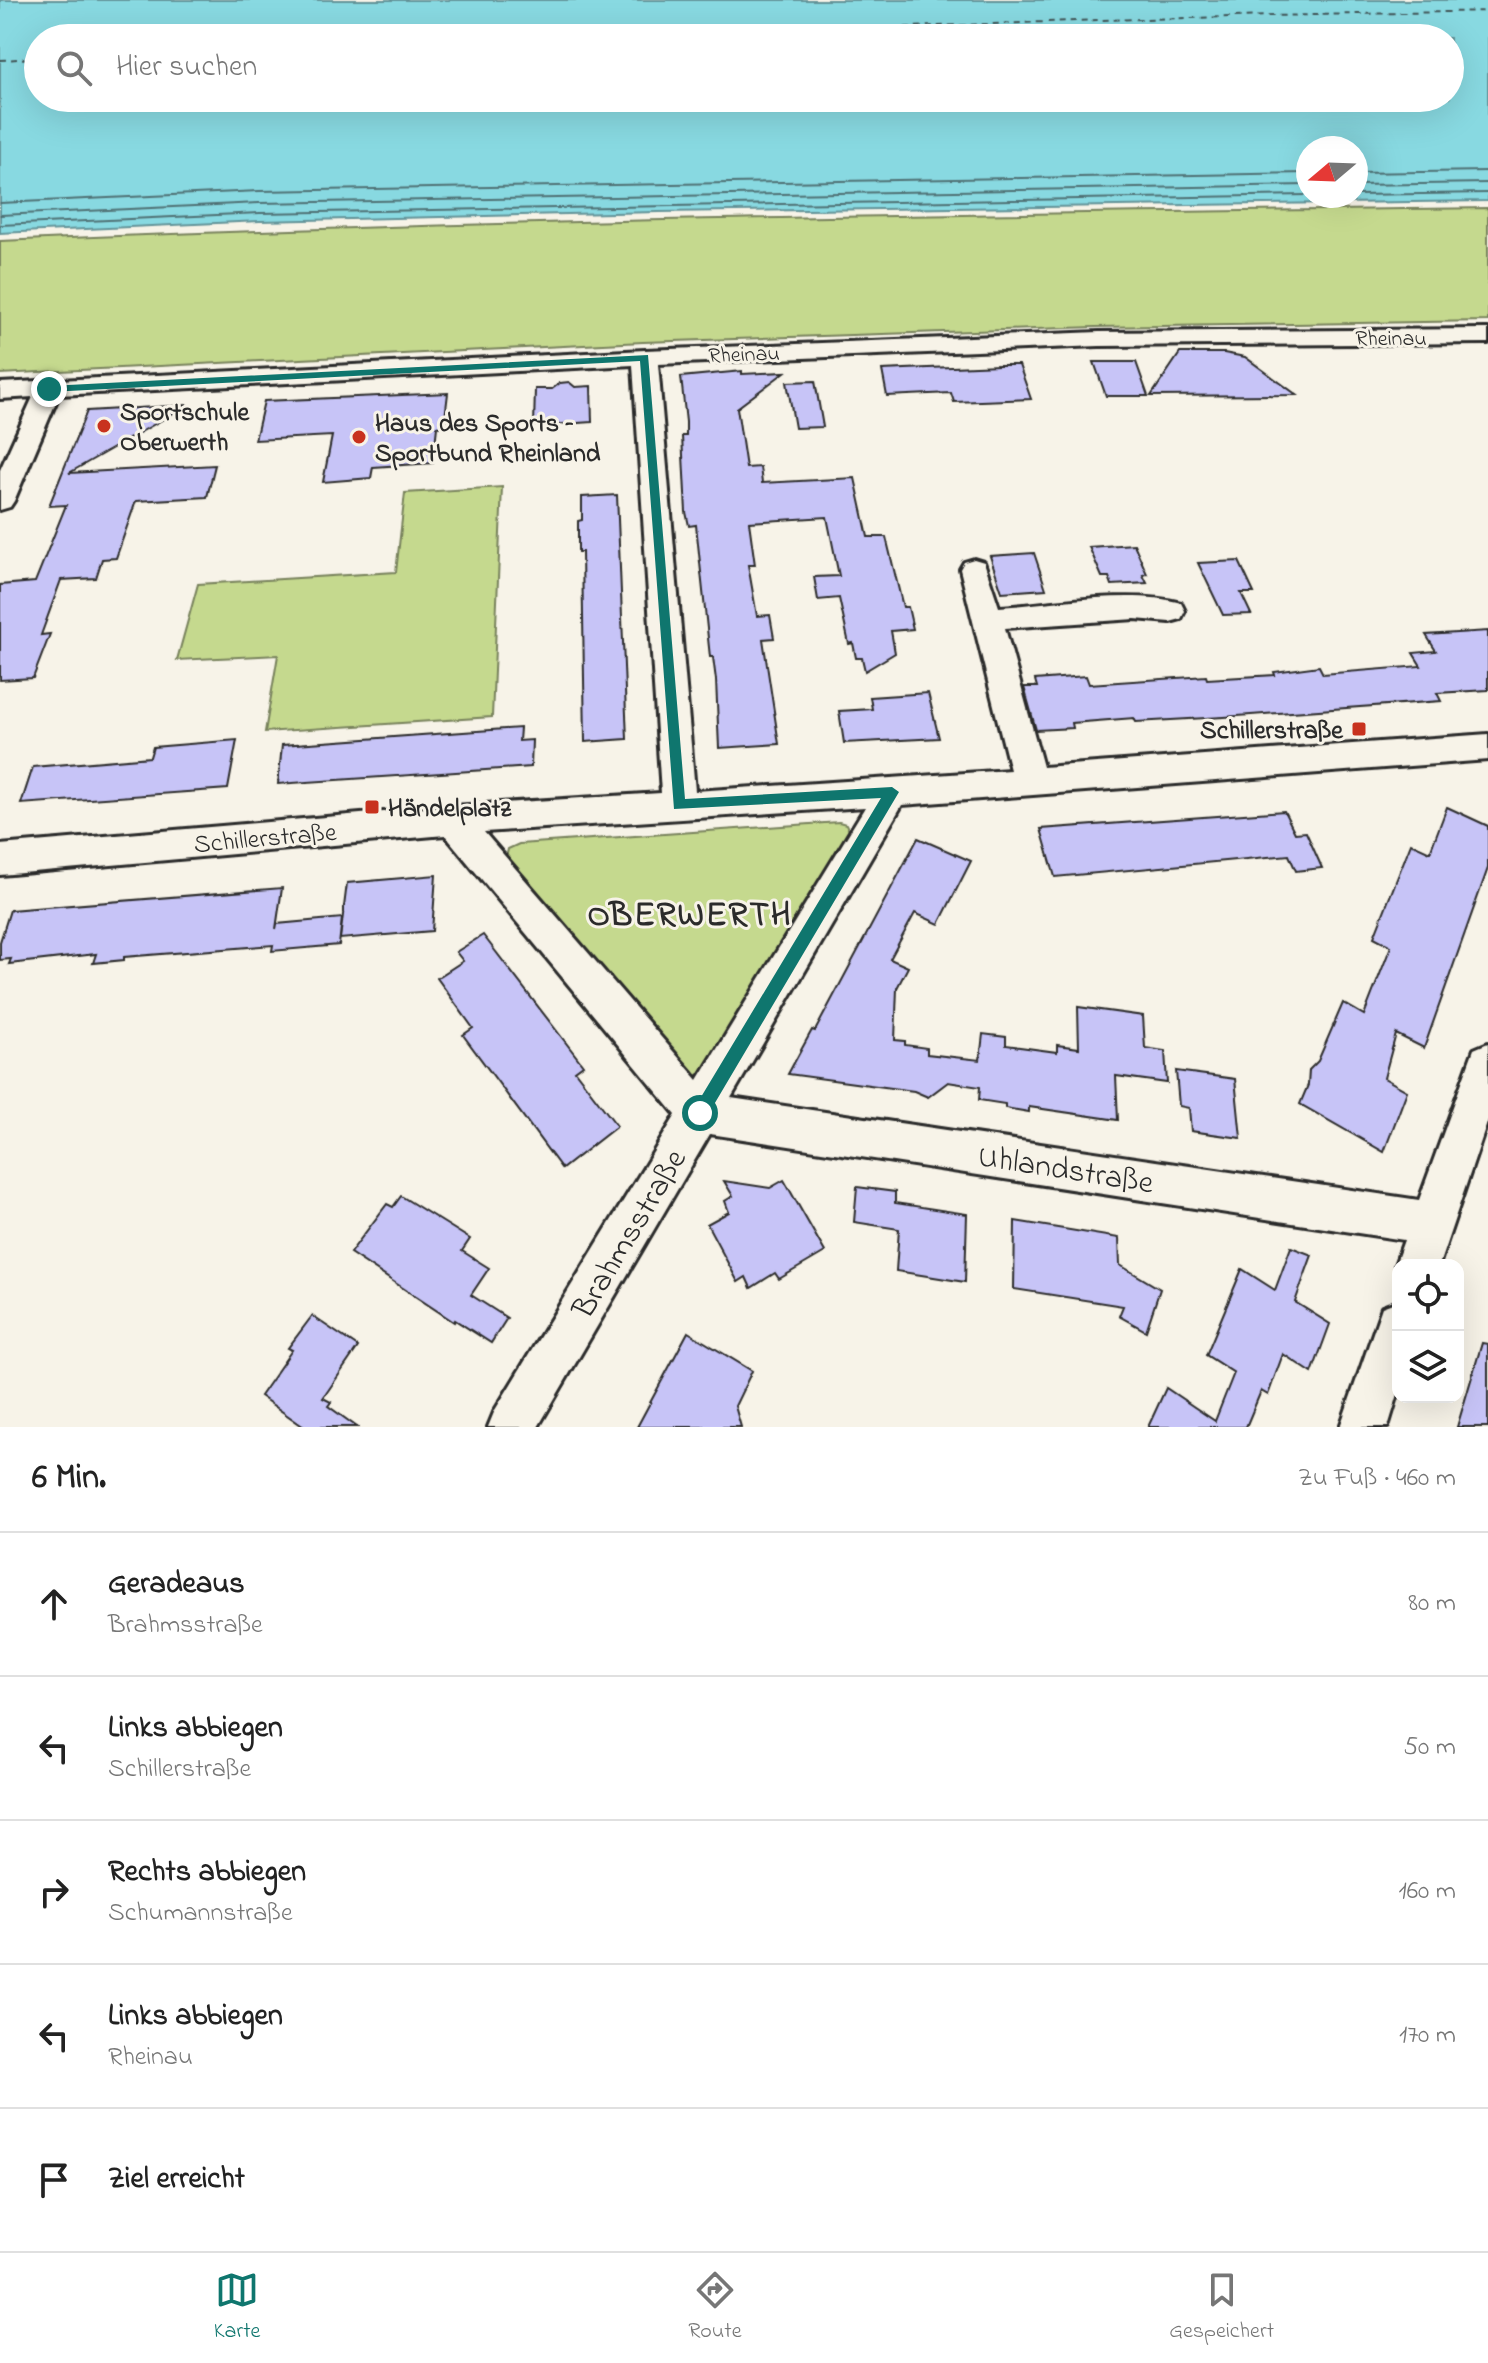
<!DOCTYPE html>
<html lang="de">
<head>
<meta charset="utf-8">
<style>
  body { margin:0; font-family:"Indie Flower",sans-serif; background:#f2f2f2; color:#222 }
  .controls { position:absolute; right:24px; bottom:24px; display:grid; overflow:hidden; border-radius:16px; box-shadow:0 8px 32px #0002 }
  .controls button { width:72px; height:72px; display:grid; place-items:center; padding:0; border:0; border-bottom:2px solid #e0e0e0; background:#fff; color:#222; font:40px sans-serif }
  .compass { position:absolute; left:1296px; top:136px; width:72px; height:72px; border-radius:50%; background:#fff; box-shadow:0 8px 32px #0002; rotate:251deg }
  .stop { position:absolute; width:24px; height:24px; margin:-18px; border:6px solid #0f766e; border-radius:50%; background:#fff }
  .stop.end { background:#0f766e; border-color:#fff; box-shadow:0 2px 8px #0008 }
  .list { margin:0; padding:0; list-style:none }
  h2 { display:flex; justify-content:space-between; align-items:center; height:104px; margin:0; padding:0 32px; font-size:34px }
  h2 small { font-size:26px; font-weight:400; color:#767676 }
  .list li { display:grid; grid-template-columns:52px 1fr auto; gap:24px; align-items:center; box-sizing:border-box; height:144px; padding:0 32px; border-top:2px solid #e0e0e0 }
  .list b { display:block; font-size:30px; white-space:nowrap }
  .list p { margin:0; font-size:26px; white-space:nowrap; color:#767676 }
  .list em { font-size:26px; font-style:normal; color:#767676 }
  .icon { flex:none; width:44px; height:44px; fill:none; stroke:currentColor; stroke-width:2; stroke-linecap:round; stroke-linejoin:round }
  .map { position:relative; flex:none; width:1488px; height:1427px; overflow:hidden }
  .search { position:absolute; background:#fff; box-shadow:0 8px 32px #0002; left:24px; right:24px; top:24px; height:88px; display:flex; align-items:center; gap:20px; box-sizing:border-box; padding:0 28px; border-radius:44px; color:#767676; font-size:30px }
  .sheet { height:824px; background:#fff }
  nav { display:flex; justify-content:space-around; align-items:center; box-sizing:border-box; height:112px; border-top:2px solid #e0e0e0; background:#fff; font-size:22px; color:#767676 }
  nav a { display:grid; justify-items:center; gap:4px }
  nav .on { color:#0f766e }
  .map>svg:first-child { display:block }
  .green { fill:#c5d98e; stroke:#78825c; stroke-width:2 }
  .water { fill:#88d9e1; stroke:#639398; stroke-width:2; fill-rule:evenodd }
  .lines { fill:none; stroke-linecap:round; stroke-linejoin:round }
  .shore { stroke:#507174; stroke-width:2 }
  .ferry { stroke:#425658; stroke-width:2; stroke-dasharray:6 5; stroke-linecap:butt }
  .building { fill:#c7c4f7; stroke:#2b2b2b; stroke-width:2 }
  .minor-casing { stroke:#2b2b2b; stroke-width:6 }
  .minor { fill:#f7f3e8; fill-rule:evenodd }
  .route { fill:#0f766e }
  .poi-dot { fill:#c8321e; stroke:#f7f3e8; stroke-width:3 }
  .labels { text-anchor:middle; stroke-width:6; stroke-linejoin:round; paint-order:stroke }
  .far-street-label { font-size:22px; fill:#2b2b2b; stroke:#f7f3e8 }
  .poi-label { font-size:26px; font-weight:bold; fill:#2b2b2b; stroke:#f7f3e8; text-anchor:start }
  .street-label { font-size:26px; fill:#2b2b2b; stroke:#f7f3e8 }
  .near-street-label { font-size:32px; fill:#2b2b2b; stroke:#f7f3e8 }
  .district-label { font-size:34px; font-weight:bold; letter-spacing:2px; fill:#2b2b2b; stroke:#f7f3e8 }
</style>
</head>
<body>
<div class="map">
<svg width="1488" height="1427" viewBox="0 0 1488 1427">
  <rect width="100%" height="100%" fill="#f7f3e8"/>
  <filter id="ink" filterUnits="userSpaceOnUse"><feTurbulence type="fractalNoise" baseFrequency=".0125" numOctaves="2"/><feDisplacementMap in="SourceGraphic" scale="16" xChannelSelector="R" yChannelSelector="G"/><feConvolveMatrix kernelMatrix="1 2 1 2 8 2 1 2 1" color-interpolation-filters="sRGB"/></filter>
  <g filter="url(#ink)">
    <g class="green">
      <path d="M1488 208V321L1095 327 643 342 0 374V241C496 219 992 214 1488 208Z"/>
      <polygon points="502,487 492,717 265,732 278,655 177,660 198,584 396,572 405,493"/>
      <polygon points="839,822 846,824 851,835 702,1075 693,1075 506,858 508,849 519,844"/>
    </g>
    <path class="water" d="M0 0H1488V201L659 212 260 221 0 233ZM38 38H1450V98H38ZM1308 148H1356V196H1308Z"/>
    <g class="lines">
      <g class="shore">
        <polyline points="1356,173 1488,171"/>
        <polyline points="1356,185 1488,183"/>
        <polyline points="1356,195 1488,193"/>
        <polyline points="0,203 259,191 1308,173"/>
        <polyline points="0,215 259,203 1308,185"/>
        <polyline points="0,225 260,213 1308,195"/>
      </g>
      <g class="ferry">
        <polyline points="608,38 1101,20 1488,11"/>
        <polyline points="0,60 38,58"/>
      </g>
    </g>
    <g class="building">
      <polygon points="1180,353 1224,353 1245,357 1297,395 1151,396"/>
      <polygon points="1094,362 1136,362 1148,396 1106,396"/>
      <polygon points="999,365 1019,365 1031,399 954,402 951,393 887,396 882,370"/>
      <polygon points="742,371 742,374 785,372 737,408 746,468 760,467 762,483 855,478 868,537 886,537 903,607 908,607 913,629 891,631 895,653 865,671 862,658 856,658 853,643 849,644 839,598 818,600 814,577 839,576 827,517 749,522 755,565 748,565 757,616 770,615 774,638 763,639 779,744 719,748 716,680 713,657 710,657 696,525 689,526 686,512 682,436 686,436 686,422 681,377"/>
      <polygon points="815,381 823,427 795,428 787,382"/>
      <polygon points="569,382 575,387 591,386 592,422 534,426 535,389 552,389 560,383"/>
      <polygon points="448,393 444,426 437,427 433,463 373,467 371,478 323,482 332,436 255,440 264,401"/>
      <polygon points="188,405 69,473 215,465 207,497 136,501 116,558 102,559 96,578 61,580 41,635 50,634 33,678 0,680 0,585 35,582 66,505 49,506 87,411"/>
      <polygon points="617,495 627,739 585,742 582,552 578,552 578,521 582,520 582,497"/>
      <polygon points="1134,544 1147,574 1143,575 1147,583 1112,585 1109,577 1102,577 1089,547"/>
      <polygon points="1034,553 1046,589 1002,592 990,556"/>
      <polygon points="1239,561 1254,593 1241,593 1251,614 1223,615 1198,563"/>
      <polygon points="1488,631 1488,690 1437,693 1441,701 1224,717 1136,722 1134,718 1072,723 1073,728 1036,730 1024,687 1037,687 1035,680 1086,676 1089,684 1206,676 1207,679 1275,675 1274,672 1319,666 1323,674 1421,666 1413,653 1436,651 1426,635"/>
      <polygon points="928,693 939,738 844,743 839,711 872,709 870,697"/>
      <polygon points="520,728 519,741 532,740 531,767 278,784 282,745"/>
      <polygon points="237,740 228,789 21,804 33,767 150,757 153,747"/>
      <polygon points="1447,807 1488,826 1488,868 1424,1048 1396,1034 1384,1078 1407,1091 1384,1152 1300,1104 1308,1085 1309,1070 1318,1061 1343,1003 1364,1015 1391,946 1374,937 1411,843 1430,852"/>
      <polygon points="1284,811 1295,833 1306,832 1322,868 1296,871 1289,855 1055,877 1041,829"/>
      <polygon points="918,838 971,861 939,924 915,913 890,959 908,967 897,988 895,1040 905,1041 905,1045 927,1048 927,1054 980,1060 983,1034 1006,1037 1006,1045 1057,1052 1057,1045 1079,1048 1078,1007 1143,1016 1145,1048 1165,1051 1167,1083 1116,1076 1118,1120 1029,1107 1029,1112 1005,1108 1005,1104 979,1100 980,1087 948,1082 928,1097 914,1091 788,1074 812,1030 815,1031"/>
      <polygon points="436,875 432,931 340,939 347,883"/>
      <polygon points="282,888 276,929 277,924 342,918 339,945 272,951 273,945 124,957 124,960 93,963 96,954 9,964 11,959 0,960 0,942 10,910"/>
      <polygon points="483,935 583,1065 575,1071 617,1126 562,1169 463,1035 473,1028 437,978 463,961 456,952"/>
      <polygon points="1176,1071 1235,1079 1241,1138 1191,1131 1189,1108 1179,1106"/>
      <polygon points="784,1180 825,1252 779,1279 775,1273 751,1288 746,1277 738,1282 707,1224 729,1212 725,1201 733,1196 724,1181 770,1188"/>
      <polygon points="857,1187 895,1192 895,1203 967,1214 965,1282 896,1271 899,1229 854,1222"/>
      <polygon points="401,1196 470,1239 462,1251 489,1268 471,1295 507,1318 491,1343 455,1320 454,1322 350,1253 387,1204 393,1207"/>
      <polygon points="1015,1221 1119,1238 1120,1265 1160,1289 1146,1331 1119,1316 1123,1306 1014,1289"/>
      <polygon points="1291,1247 1312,1255 1295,1302 1330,1324 1312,1373 1283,1354 1268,1395 1261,1391 1246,1427 1148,1427 1166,1388 1215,1421 1234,1373 1206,1355 1242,1269 1275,1290"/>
      <polygon points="312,1316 358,1347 323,1398 331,1402 328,1406 357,1427 304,1427 260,1396 292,1350 288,1348"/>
      <polygon points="688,1332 752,1371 735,1406 741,1427 637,1427"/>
      <polygon points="1482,1343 1488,1344 1488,1427 1457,1427"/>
    </g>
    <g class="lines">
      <g class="minor-casing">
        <g id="minor">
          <path d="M1488 329V343L1099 346 658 364 695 791 1010 770 960 569 964 562 974 559 984 562 999 607C1051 604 1131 589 1181 603L1185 611 1181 619 1170 622 1135 619 1005 628 1043 767 1488 734V760L902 805 731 1098 1419 1200 1474 1049 1488 1043V1120L1439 1265H1398V1272L1395 1265 1404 1240 710 1134 538 1427H488L495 1410 676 1115 445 835 0 875V845L453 806 661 793 633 365 59 395 14 501 10 507 0 510V470L33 397 0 399V383L645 350 1099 332ZM865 807 698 1080 484 832Z"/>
          <polygon points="1398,1301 1398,1394 1388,1427 1340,1427 1382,1307"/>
        </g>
      </g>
      <use href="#minor" class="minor"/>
    </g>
  </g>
  <polygon class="route" points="648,355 685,799 892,787 899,792 706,1118 700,1121 692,1113 695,1107 881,798 674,809 640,361 49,392 44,389 49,386"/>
  <g class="poi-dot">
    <circle cx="104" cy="426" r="8"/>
    <circle cx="359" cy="437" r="8"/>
    <rect x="1351" y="721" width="16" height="16" rx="4"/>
    <rect x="364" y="799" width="16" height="16" rx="4"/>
  </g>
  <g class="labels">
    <g class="far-street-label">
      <text x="1391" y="345">Rheinau</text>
      <text transform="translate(744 353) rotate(-2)" y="8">Rheinau</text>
    </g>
    <g class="poi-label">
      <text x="120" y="420">Sportschule<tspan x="120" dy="30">Oberwerth</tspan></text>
      <text x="375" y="431">Haus des Sports –<tspan x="375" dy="30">Sportbund Rheinland</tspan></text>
      <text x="1343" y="738" text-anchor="end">Schillerstraße</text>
      <text x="388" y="816">Händelplatz</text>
    </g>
    <g class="street-label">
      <text transform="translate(265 837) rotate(-5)" y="9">Schillerstraße</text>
    </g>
    <g class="near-street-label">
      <text transform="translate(1066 1168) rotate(9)" y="11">Uhlandstraße</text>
      <text transform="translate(628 1233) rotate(-59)" y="11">Brahmsstraße</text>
    </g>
    <g class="district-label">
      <text x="690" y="925">OBERWERTH</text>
    </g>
  </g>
</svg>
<div class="controls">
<button><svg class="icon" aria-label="locate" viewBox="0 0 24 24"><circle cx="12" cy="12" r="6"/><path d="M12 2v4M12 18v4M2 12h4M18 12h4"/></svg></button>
<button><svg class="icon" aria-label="layers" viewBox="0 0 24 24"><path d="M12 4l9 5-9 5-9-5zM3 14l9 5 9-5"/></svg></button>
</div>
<svg class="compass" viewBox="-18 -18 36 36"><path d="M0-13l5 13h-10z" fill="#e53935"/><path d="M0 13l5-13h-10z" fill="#767676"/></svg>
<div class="stop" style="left:700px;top:1113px"></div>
<div class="stop end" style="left:49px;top:389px"></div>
<div class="search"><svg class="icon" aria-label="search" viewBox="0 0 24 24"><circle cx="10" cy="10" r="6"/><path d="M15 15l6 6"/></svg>Hier suchen</div>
</div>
<section class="sheet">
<h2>6 Min.<small>Zu Fuß · 460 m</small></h2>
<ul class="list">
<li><svg class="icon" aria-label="ahead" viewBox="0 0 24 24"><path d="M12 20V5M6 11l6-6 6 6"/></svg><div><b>Geradeaus</b><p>Brahmsstraße</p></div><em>80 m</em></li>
<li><svg class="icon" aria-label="left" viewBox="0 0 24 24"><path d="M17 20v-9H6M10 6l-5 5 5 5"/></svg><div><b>Links abbiegen</b><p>Schillerstraße</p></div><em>50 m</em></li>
<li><svg class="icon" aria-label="right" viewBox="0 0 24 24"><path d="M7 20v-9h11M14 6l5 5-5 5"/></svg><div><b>Rechts abbiegen</b><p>Schumannstraße</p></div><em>160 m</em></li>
<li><svg class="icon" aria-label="left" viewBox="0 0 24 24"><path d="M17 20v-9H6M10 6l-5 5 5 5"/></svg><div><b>Links abbiegen</b><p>Rheinau</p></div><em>170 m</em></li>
<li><svg class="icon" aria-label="arrive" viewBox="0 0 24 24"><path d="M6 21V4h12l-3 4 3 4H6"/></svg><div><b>Ziel erreicht</b></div></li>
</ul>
</section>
<nav>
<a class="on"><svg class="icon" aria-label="map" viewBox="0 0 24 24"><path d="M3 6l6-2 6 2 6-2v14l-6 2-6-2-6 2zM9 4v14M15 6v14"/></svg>Karte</a>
<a><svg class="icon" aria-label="directions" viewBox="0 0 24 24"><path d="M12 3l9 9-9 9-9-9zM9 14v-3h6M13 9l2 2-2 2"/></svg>Route</a>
<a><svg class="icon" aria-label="saved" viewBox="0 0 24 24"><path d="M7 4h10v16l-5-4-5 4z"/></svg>Gespeichert</a>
</nav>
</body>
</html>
